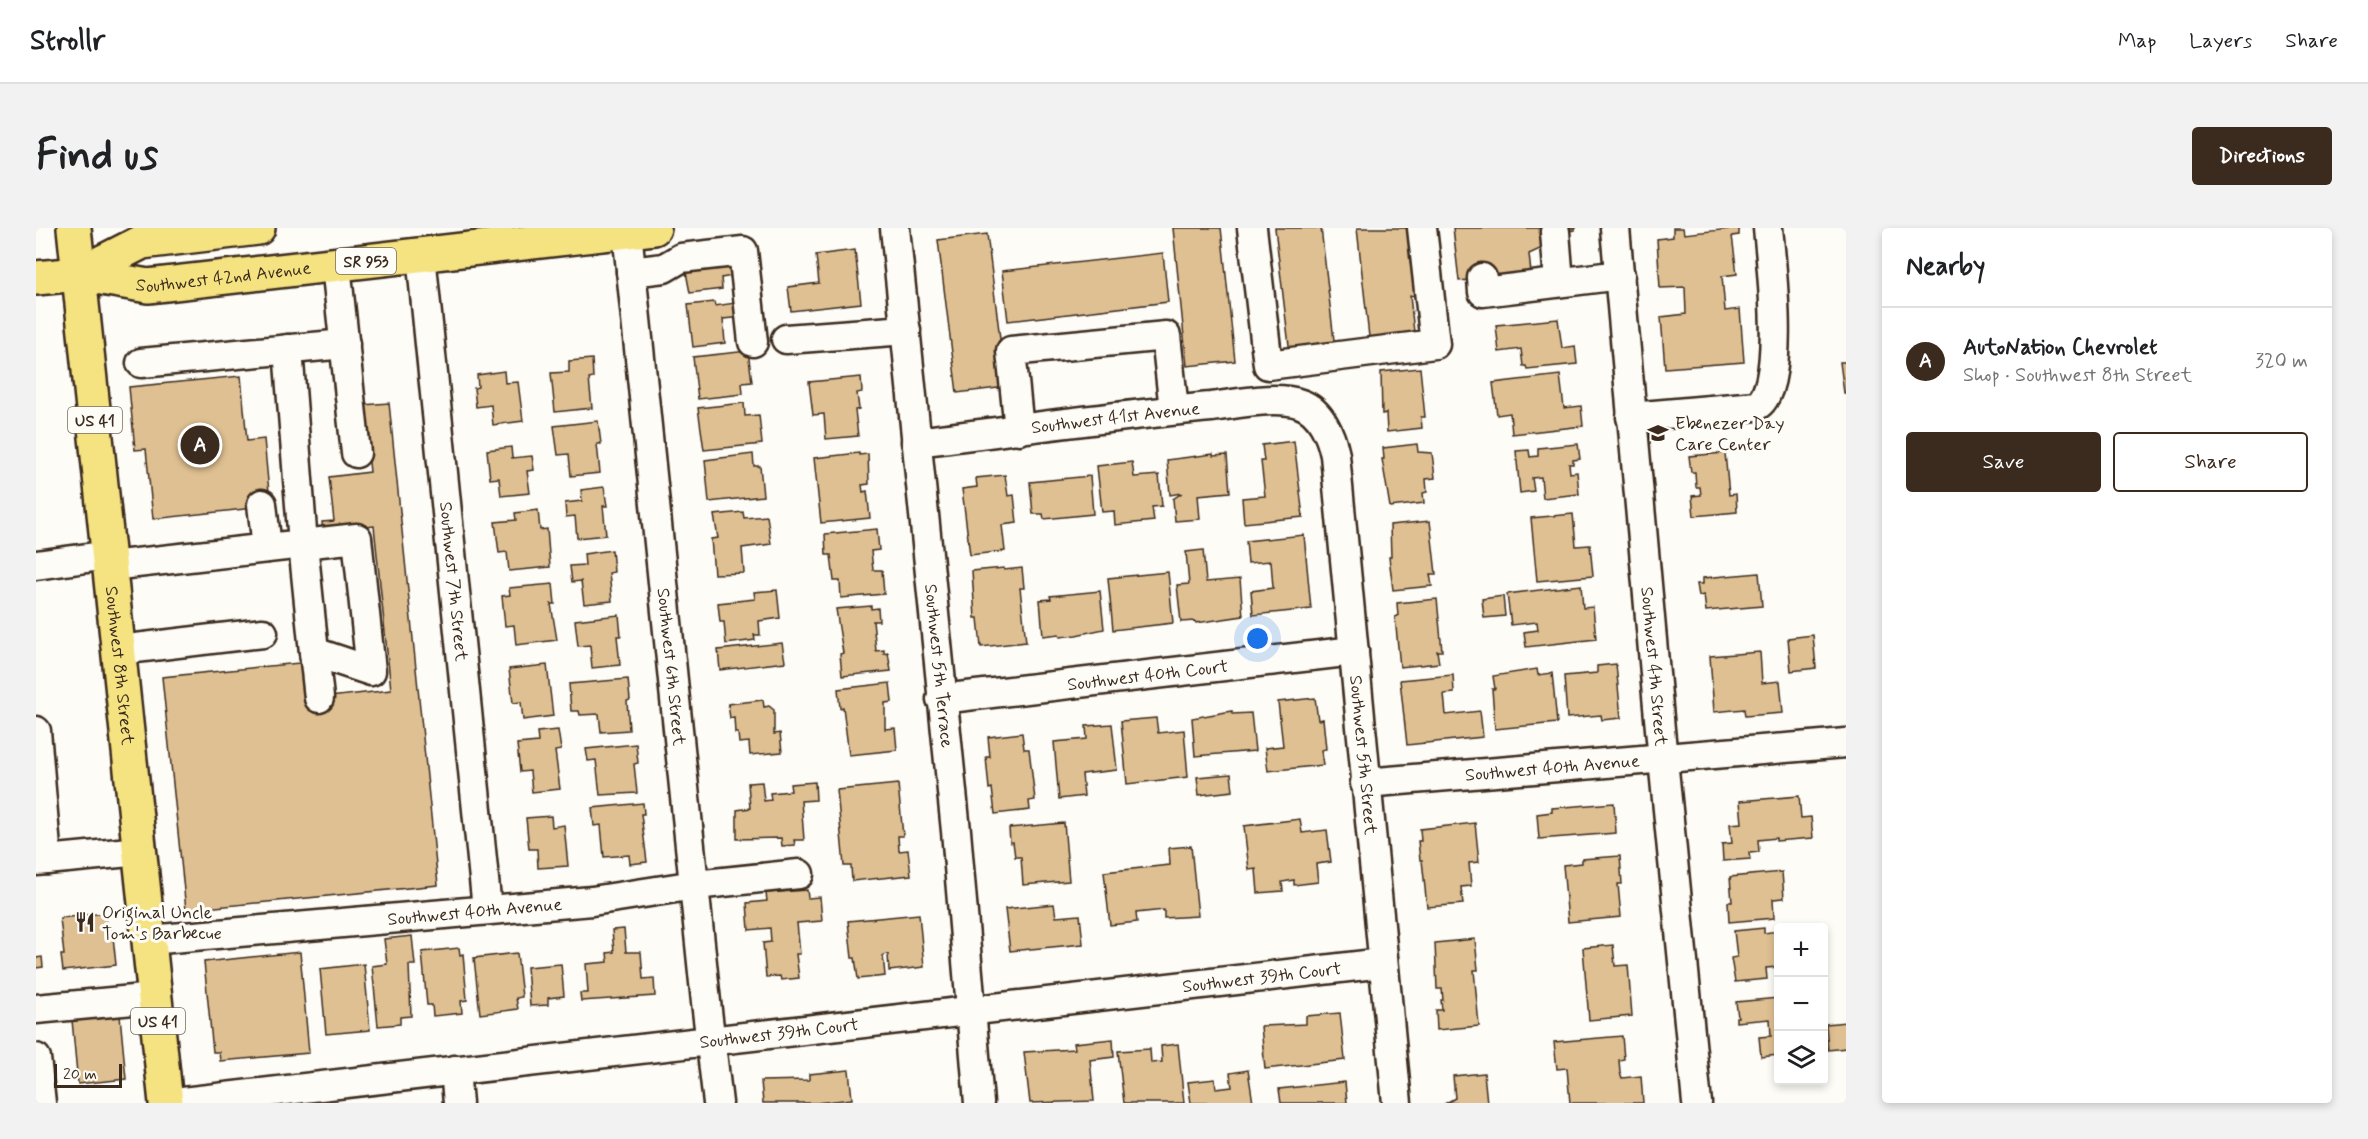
<!DOCTYPE html>
<html lang="en">
<head>
<meta charset="utf-8">
<style>
  body { margin:0; font-family:Mynerve,sans-serif; background:#f2f2f2; color:#202124 }
  .controls { position:absolute; right:18px; bottom:18px; display:grid; overflow:hidden; border-radius:6px; box-shadow:0 3px 9px #0003 }
  .controls button { width:54px; height:54px; display:grid; place-items:center; padding:0; border:0; border-bottom:2px solid #e0e0e0; background:#fff; color:#202124; font:30px sans-serif }
  .scale { position:absolute; left:18px; bottom:15px; width:68px; box-sizing:border-box; padding-left:6px; border:3px solid #3b2a1e; border-top:0; font-size:16px; line-height:21px; white-space:nowrap; color:#3b2a1e; -webkit-text-stroke:4px #fdfcf7; paint-order:stroke }
  .you { position:absolute; left:1222px; top:411px; width:21px; height:21px; margin:-15px; border:4px solid #fff; border-radius:50%; background:#1a73e8; box-shadow:0 0 0 9px #1a73e833 }
  .badge { display:grid; place-items:center; width:39px; height:39px; border-radius:50%; background:#3b2a1e; color:#fff; font-size:20px; font-weight:700 }
  .pin { position:absolute; translate:-50% -50%; border:3px solid #fff; box-shadow:0 2px 6px #0006 }
  .list { margin:0; padding:0; list-style:none }
  h2 { display:flex; justify-content:space-between; align-items:center; height:78px; margin:0; padding:0 24px; font-size:26px }
  h2 small { font-size:20px; font-weight:400; color:#757577 }
  .list li { display:grid; grid-template-columns:39px 1fr auto; gap:18px; align-items:center; box-sizing:border-box; height:108px; padding:0 24px; border-top:2px solid #e0e0e0 }
  .list b { display:block; font-size:22px; white-space:nowrap }
  .list p { margin:0; font-size:20px; white-space:nowrap; color:#757577 }
  .list em { font-size:20px; font-style:normal; color:#757577 }
  .actions { display:flex; gap:12px; padding:18px 24px }
  .actions a { flex:1; padding:14px 0; border:2px solid #3b2a1e; border-radius:6px; text-align:center; font-size:21px; color:#3b2a1e }
  .actions .main { background:#3b2a1e; color:#fff }
  .icon { flex:none; width:33px; height:33px; fill:none; stroke:currentColor; stroke-width:2; stroke-linecap:round; stroke-linejoin:round }
  .map { position:relative; flex:none; width:1810px; height:875px; overflow:hidden; border-radius:6px }
  header { display:flex; align-items:center; gap:36px; box-sizing:border-box; height:84px; padding:0 30px; background:#fff; border-bottom:2px solid #e0e0e0 }
  header strong { font-size:28px }
  nav { display:flex; gap:33px; margin-inline-start:auto; font-size:21px }
  .intro { display:flex; align-items:center; justify-content:space-between; box-sizing:border-box; height:144px; padding:0 36px }
  h1 { margin:0; font-size:42px }
  .button { padding:15px 27px; border-radius:6px; background:#3b2a1e; color:#fff; font-size:21px; font-weight:700 }
  main { display:flex; gap:36px; padding:0 36px }
  aside { flex:1; background:#fff; border-radius:6px; box-shadow:0 3px 9px #0003 }
  .map>svg:first-child { display:block }
  .building { fill:#dfc092; stroke:#3b2a1e; stroke-width:1.5 }
  .lines { fill:none; stroke-linecap:round; stroke-linejoin:round }
  .minor-casing { stroke:#3b2a1e; stroke-width:33 }
  .major-casing { stroke:#3b2a1e; stroke-width:38 }
  .minor { stroke:#fdfcf7; stroke-width:28 }
  .major { stroke:#f5e382; stroke-width:33 }
  .labels { text-anchor:middle; stroke-width:6; stroke-linejoin:round; paint-order:stroke }
  .shield { fill:#fdfcf7; stroke:#75695f; stroke-width:1.5 }
  .shield-label { font-size:16px; font-weight:bold; fill:#3b2a1e }
  .street-label { font-size:18px; fill:#3b2a1e; stroke:#fdfcf7 }
  .poi-label { font-size:18px; fill:#3b2a1e; stroke:#fdfcf7; text-anchor:start }
</style>
</head>
<body>
<header>
<strong>Strollr</strong>
<nav><a>Map</a><a>Layers</a><a>Share</a></nav>
</header>
<div class="intro"><h1>Find us</h1><a class="button">Directions</a></div>
<main>
<div class="map">
<svg width="1810" height="875" viewBox="0 0 1810 875">
  <rect width="100%" height="100%" fill="#fdfcf7"/>
  <filter id="ink" filterUnits="userSpaceOnUse"><feTurbulence type="fractalNoise" baseFrequency=".0167" numOctaves="2"/><feDisplacementMap in="SourceGraphic" scale="12" xChannelSelector="R" yChannelSelector="G"/><feConvolveMatrix kernelMatrix="1 2 1 2 8 2 1 2 1" color-interpolation-filters="sRGB"/></filter>
  <g filter="url(#ink)">
    <g class="building">
      <polygon points="1137,0 1185,0 1199,133 1151,138"/>
      <polygon points="1239,0 1285,0 1299,121 1254,126"/>
      <polygon points="1321,0 1371,0 1379,67 1374,68 1379,113 1334,118"/>
      <polygon points="1417,0 1539,0 1539,2 1514,5 1504,21 1493,26 1495,45 1423,53"/>
      <polygon points="1637,0 1647,0 1648,6 1703,0 1703,7 1696,8 1701,46 1686,48 1689,83 1704,81 1708,134 1629,140 1625,89 1650,86 1649,59 1624,60 1621,11 1637,9"/>
      <polygon points="951,6 970,159 921,165 902,12"/>
      <polygon points="819,22 825,75 755,83 752,59 783,55 780,27"/>
      <polygon points="1127,25 1132,74 972,93 966,43"/>
      <polygon points="695,29 697,48 685,50 686,61 654,65 648,34"/>
      <polygon points="678,74 679,78 706,74 708,89 687,91 689,115 657,119 652,77"/>
      <polygon points="1522,91 1526,120 1539,118 1541,136 1491,141 1490,138 1487,138 1485,121 1463,124 1460,97"/>
      <polygon points="712,123 716,154 706,155 707,166 662,171 657,129"/>
      <polygon points="556,131 557,150 553,151 556,180 519,184 515,145 533,144 533,133"/>
      <polygon points="1804,134 1810,134 1810,165 1808,165"/>
      <polygon points="1384,140 1389,189 1385,189 1386,200 1351,204 1350,185 1346,186 1345,144"/>
      <polygon points="468,143 469,155 482,154 487,193 457,197 455,177 440,179 438,160 442,159 441,147"/>
      <polygon points="1524,147 1528,180 1545,178 1547,198 1476,206 1474,185 1461,187 1457,155"/>
      <polygon points="205,148 211,213 228,211 234,275 218,280 117,291 110,221 99,222 93,159"/>
      <polygon points="825,149 826,164 821,165 823,181 819,182 822,208 790,211 788,186 777,187 773,154"/>
      <polygon points="353,175 402,657 150,682 126,449 273,434 276,471 355,462 338,298 287,304 286,294 298,293 293,249 334,244 327,177"/>
      <polygon points="708,175 709,188 723,187 726,216 668,222 662,180"/>
      <polygon points="562,193 565,216 561,216 564,245 535,248 533,226 522,227 518,198"/>
      <polygon points="1258,213 1267,289 1208,295 1206,270 1229,268 1225,233 1228,233 1226,217"/>
      <polygon points="1381,216 1382,224 1396,225 1399,250 1390,251 1391,264 1387,265 1388,275 1354,279 1346,231 1348,231 1347,220"/>
      <polygon points="1542,216 1544,231 1537,232 1537,236 1533,236 1534,245 1541,244 1543,266 1507,270 1505,249 1496,250 1498,263 1484,265 1480,223 1493,222 1494,229 1502,228 1502,220"/>
      <polygon points="475,219 476,230 496,228 498,242 491,243 494,265 465,268 463,250 454,251 451,222"/>
      <polygon points="823,225 823,227 832,226 833,256 826,257 827,264 831,263 834,290 785,295 778,230"/>
      <polygon points="1689,225 1693,267 1700,266 1701,284 1658,288 1656,268 1665,267 1664,259 1660,259 1659,244 1655,244 1653,228"/>
      <polygon points="717,226 718,238 724,238 727,268 673,274 669,232"/>
      <polygon points="1177,226 1177,228 1191,227 1194,264 1162,267 1164,291 1139,293 1137,271 1146,265 1134,267 1131,232"/>
      <polygon points="1096,234 1098,249 1123,247 1126,278 1116,279 1118,293 1079,297 1078,283 1066,284 1061,238"/>
      <polygon points="969,247 972,268 978,267 981,295 966,297 969,323 934,327 926,261 941,259 940,250"/>
      <polygon points="1054,248 1057,286 1008,291 1007,286 997,286 994,254"/>
      <polygon points="568,259 571,278 567,278 570,307 541,310 539,288 530,289 529,275 546,273 545,262"/>
      <polygon points="502,282 504,302 511,301 514,339 473,343 471,324 463,325 459,294 480,292 479,285"/>
      <polygon points="707,284 708,290 731,288 735,316 706,320 708,345 678,346 675,311 682,310 678,287"/>
      <polygon points="1537,286 1540,318 1554,317 1557,348 1501,353 1495,290"/>
      <polygon points="1394,293 1400,346 1394,346 1396,358 1357,362 1353,329 1355,329 1354,297"/>
      <polygon points="841,301 843,322 835,323 837,342 846,342 848,366 805,370 804,353 798,353 795,327 790,327 789,306"/>
      <polygon points="1268,307 1275,381 1217,387 1215,363 1237,360 1235,333 1212,335 1210,313"/>
      <polygon points="576,322 578,344 573,345 576,373 548,376 545,353 536,354 534,338 549,337 548,326"/>
      <polygon points="1167,322 1170,354 1204,351 1207,388 1160,395 1159,393 1145,394 1141,357 1153,356 1150,324"/>
      <polygon points="968,340 968,342 986,340 988,360 984,360 990,414 945,419 942,390 939,390 936,343"/>
      <polygon points="1132,344 1137,395 1077,402 1072,350"/>
      <polygon points="1723,345 1726,378 1670,383 1668,367 1663,368 1661,356 1667,356 1667,350"/>
      <polygon points="517,356 519,376 515,376 521,412 480,417 478,397 469,398 466,368 474,367 473,360"/>
      <polygon points="1545,357 1547,380 1557,379 1560,411 1490,419 1488,404 1502,402 1501,394 1475,397 1471,366"/>
      <polygon points="741,362 744,390 723,393 724,407 718,407 719,412 690,416 688,394 684,394 682,375 719,371 718,364"/>
      <polygon points="1064,363 1068,401 1040,407 1024,409 1023,406 1007,408 1004,372 1015,371 1014,368"/>
      <polygon points="1467,368 1469,388 1448,390 1446,371"/>
      <polygon points="1401,371 1406,423 1401,423 1403,435 1364,439 1359,389 1362,388 1361,375"/>
      <polygon points="835,378 835,381 842,380 843,393 837,393 840,423 848,422 848,426 852,425 855,443 806,448 804,426 807,425 800,381"/>
      <polygon points="583,387 585,408 581,408 584,437 556,440 554,417 542,418 539,392"/>
      <polygon points="1777,407 1780,440 1755,443 1752,410"/>
      <polygon points="746,415 749,434 684,442 682,422"/>
      <polygon points="1724,424 1726,455 1744,453 1747,485 1709,488 1708,481 1678,484 1674,428"/>
      <polygon points="1580,436 1585,490 1566,492 1565,487 1531,490 1528,448 1561,445 1561,438"/>
      <polygon points="511,437 517,488 487,492 485,474 477,475 473,441"/>
      <polygon points="1501,441 1502,447 1516,445 1521,495 1459,501 1456,461 1459,461 1457,448"/>
      <polygon points="1417,447 1418,465 1408,466 1410,487 1444,483 1447,509 1371,517 1364,452"/>
      <polygon points="592,451 594,472 591,473 593,502 565,504 563,486 544,487 543,483 535,483 533,456"/>
      <polygon points="854,455 856,474 849,475 849,501 859,500 861,522 813,527 807,479 804,480 802,461"/>
      <polygon points="1279,470 1282,492 1287,491 1290,521 1285,522 1287,537 1232,543 1229,520 1247,518 1242,474"/>
      <polygon points="727,472 728,479 733,478 738,482 738,506 744,505 746,524 714,527 713,514 703,515 702,505 699,505 698,489 694,490 692,476"/>
      <polygon points="1196,483 1196,486 1215,485 1219,523 1159,528 1156,490"/>
      <polygon points="1120,490 1122,505 1148,502 1152,549 1091,556 1085,493"/>
      <polygon points="1076,496 1081,542 1046,546 1048,568 1023,571 1018,514 1051,511 1050,498"/>
      <polygon points="522,502 525,522 519,523 524,561 496,564 494,543 484,544 481,516 502,514 501,504"/>
      <polygon points="986,505 988,521 993,521 999,572 993,573 994,582 959,586 956,560 953,561 950,529 954,529 952,509"/>
      <polygon points="600,516 602,535 598,536 601,565 564,567 560,532 552,533 550,521"/>
      <polygon points="1195,546 1197,563 1163,567 1161,549"/>
      <polygon points="726,554 728,573 735,572 734,565 755,563 754,556 779,554 780,572 765,573 768,612 758,612 759,617 746,618 745,610 701,611 701,582 714,580 712,555"/>
      <polygon points="862,556 867,608 862,608 863,623 872,622 875,647 816,653 815,638 808,638 801,562"/>
      <polygon points="1763,568 1765,590 1775,589 1777,610 1740,613 1740,610 1722,612 1723,624 1713,625 1714,631 1687,633 1686,616 1696,615 1694,596 1706,595 1704,573"/>
      <polygon points="607,575 608,586 605,586 611,634 594,636 593,627 568,629 565,597 558,598 556,580"/>
      <polygon points="1578,575 1580,605 1503,611 1501,586 1516,584 1516,580"/>
      <polygon points="515,588 516,599 528,597 532,638 502,640 501,621 493,621 490,590"/>
      <polygon points="1264,591 1266,605 1291,602 1295,634 1280,636 1282,654 1258,657 1258,652 1246,654 1247,663 1222,665 1220,641 1213,642 1208,598"/>
      <polygon points="1028,595 1033,653 987,657 985,629 979,629 977,614 974,615 973,600"/>
      <polygon points="1439,595 1443,634 1433,635 1435,658 1425,659 1427,676 1391,679 1386,632 1384,632 1382,613 1385,613 1384,601"/>
      <polygon points="1155,618 1162,688 1128,690 1128,682 1100,685 1101,694 1074,697 1068,644 1134,637 1133,620"/>
      <polygon points="1584,628 1586,656 1582,656 1585,689 1532,694 1527,637 1546,635 1546,631"/>
      <polygon points="1746,644 1748,670 1737,671 1738,690 1693,694 1692,674 1696,674 1694,649"/>
      <polygon points="771,662 772,670 784,669 786,693 761,695 764,726 760,726 763,750 745,752 744,748 730,749 727,715 735,714 734,700 713,702 711,675 731,673 730,665"/>
      <polygon points="1018,676 1020,689 1044,687 1047,716 974,723 969,681"/>
      <polygon points="70,685 71,699 76,699 80,737 27,743 25,727 28,727 24,690"/>
      <polygon points="883,686 888,739 853,743 852,726 847,727 849,748 822,751 819,730 816,730 812,693"/>
      <polygon points="1728,700 1728,705 1742,703 1742,739 1730,740 1731,751 1699,754 1695,730 1701,729 1698,703"/>
      <polygon points="588,701 590,724 605,724 607,751 618,750 619,768 545,773 544,765 552,765 550,736 572,734 571,725 578,724 576,702"/>
      <polygon points="376,708 379,737 373,737 375,788 364,789 364,796 342,798 336,738 351,736 348,711"/>
      <polygon points="1439,711 1442,742 1438,742 1443,798 1401,802 1400,782 1406,782 1405,772 1407,772 1406,761 1401,761 1399,715"/>
      <polygon points="1577,717 1579,738 1592,737 1596,788 1553,792 1547,720"/>
      <polygon points="423,720 424,727 427,726 431,772 425,773 426,785 397,788 396,777 391,777 386,724"/>
      <polygon points="264,724 273,825 184,833 183,824 177,824 168,734"/>
      <polygon points="481,725 486,769 480,770 482,781 444,786 438,730"/>
      <polygon points="6,729 7,739 0,740 0,730"/>
      <polygon points="328,736 334,802 290,806 284,741"/>
      <polygon points="525,736 528,768 512,770 512,777 494,778 491,739"/>
      <polygon points="1742,770 1742,827 1725,829 1723,809 1735,808 1734,791 1700,794 1700,789 1702,789 1700,774"/>
      <polygon points="1304,785 1309,832 1229,841 1225,798 1270,796 1270,788"/>
      <polygon points="84,788 90,851 42,856 36,792"/>
      <polygon points="1810,794 1810,820 1792,822 1790,796"/>
      <polygon points="1586,808 1588,831 1583,832 1584,844 1586,850 1605,848 1607,875 1534,875 1531,840 1521,841 1518,814"/>
      <polygon points="1077,811 1078,829 1054,832 1058,873 994,875 988,824 1039,821 1038,815"/>
      <polygon points="1142,816 1148,875 1088,875 1082,823 1114,821 1115,835 1126,834 1125,818"/>
      <polygon points="813,842 816,871 780,875 727,875 725,853 773,852 773,846"/>
      <polygon points="1212,842 1217,875 1155,875 1152,854 1179,851 1180,861 1196,859 1194,845"/>
      <polygon points="1448,845 1451,875 1410,875 1419,870 1417,848"/>
      <polygon points="1309,854 1311,875 1245,875 1243,861"/>
    </g>
    <g class="lines">
      <g class="minor-casing">
        <g id="minor">
          <path id="s1" d="M859 0 920 603 943 875"/>
          <polyline points="1216,0 1232,137 1399,116 1386,0"/>
          <path id="s2" d="M1579 0 1624 501 1661 875"/>
          <path id="s3" d="M591 3 670 774 682 875"/>
          <polyline points="1519,4 1523,54"/>
          <path id="s4" d="M385 27 451 681"/>
          <polyline points="300,37 320,225"/>
          <polyline points="595,44 628,40 645,30 707,23 717,114"/>
          <polyline points="1446,50 1447,64 1584,47"/>
          <polyline points="750,111 870,102"/>
          <polyline points="105,135 309,116"/>
          <path d="M1595 189 1720 178C1751 163 1735 33 1732 0"/>
          <polyline points="983,202 975,123 1130,108 1138,182"/>
          <path id="s5" d="M880 214C978 202 1076 188 1175 179 1201 176 1241 167 1265 176 1285 183 1295 208 1299 227L1361 875"/>
          <polyline points="226,276 231,320"/>
          <polygon points="321,310 335,443 278,424 267,316"/>
          <polyline points="0,337 73,327"/>
          <polyline points="74,338 267,316 252,121"/>
          <polyline points="83,422 227,405"/>
          <polyline points="278,424 283,470"/>
          <path id="s6" d="M905 471 1318 423"/>
          <polyline points="0,503 11,632"/>
          <path id="s7" d="M1329 555 1810 515"/>
          <polyline points="0,633 104,623"/>
          <path id="s8" d="M113 712 556 673 659 657 763 646"/>
          <polyline points="0,781 119,770"/>
          <polyline points="0,830 5,875"/>
          <polyline points="419,842 422,875"/>
          <path id="s9" d="M138 875 1347 735"/>
        </g>
      </g>
      <g class="major-casing">
        <g id="major">
          <path id="s10" d="M38 0 130 875"/>
          <polyline points="43,46 106,14 222,0"/>
          <path id="s11" d="M0 50 43 46 112 58 618 0"/>
        </g>
      </g>
      <use href="#minor" class="minor"/>
      <use href="#major" class="major"/>
    </g>
  </g>
  <defs>
    <g id="school-bare" transform="scale(1.62)"><path d="M0-5L7-2L0 1L-7-2ZM-4 1L0 2.5L4 1V4Q0 6-4 4Z" fill="#3b2a1e" stroke="#fdfcf7" stroke-width="2.5" paint-order="stroke"/></g>
    <g id="restaurant-bare" transform="scale(1.62)"><path d="M-5-6h1v4h1v-4h1v4h1v-4h1v5L-1.5 .5V6h-2V.5L-5-1ZM5-6V6H3V1.5H1.5Q1.5-4 5-6Z" fill="#3b2a1e" stroke="#fdfcf7" stroke-width="2.5" paint-order="stroke"/></g>
  </defs>
  <g fill-rule="evenodd">
    <use href="#school-bare" x="1622" y="205"/>
    <use href="#restaurant-bare" x="49" y="694"/>
  </g>
  <g class="labels">
    <g class="shield">
      <rect x="300" y="20" width="60" height="26" rx="4.5"/>
      <rect x="32" y="179" width="54" height="26" rx="4.5"/>
      <rect x="95" y="780" width="54" height="26" rx="4.5"/>
    </g>
    <g class="shield-label">
      <text x="330" y="39">SR 953</text>
      <text x="59" y="198">US 41</text>
      <text x="122" y="799">US 41</text>
    </g>
    <g class="street-label">
      <text dy="6" stroke="none"><textPath href="#s11" startOffset="189">Southwest 42nd Avenue</textPath></text>
      <text dy="6" stroke="none"><textPath href="#s5" startOffset="201">Southwest 41st Avenue</textPath></text>
      <text dy="6" stroke="none"><textPath href="#s4" startOffset="328">Southwest 7th Street</textPath></text>
      <text dy="6" stroke="none"><textPath href="#s10" startOffset="440">Southwest 8th Street</textPath></text>
      <text dy="6" stroke="none"><textPath href="#s1" startOffset="440">Southwest 5th Terrace</textPath></text>
      <text dy="6" stroke="none"><textPath href="#s2" startOffset="440">Southwest 4th Street</textPath></text>
      <text dy="6" stroke="none"><textPath href="#s3" startOffset="438">Southwest 6th Street</textPath></text>
      <text dy="6" stroke="none"><textPath href="#s6" startOffset="208">Southwest 40th Court</textPath></text>
      <text dy="6" stroke="none"><textPath href="#s5" startOffset="753">Southwest 5th Street</textPath></text>
      <text dy="6" stroke="none"><textPath href="#s7" startOffset="188">Southwest 40th Avenue</textPath></text>
      <text dy="6" stroke="none"><textPath href="#s8" startOffset="327">Southwest 40th Avenue</textPath></text>
      <text dy="6" stroke="none"><textPath href="#s9" startOffset="1095">Southwest 39th Court</textPath></text>
      <text dy="6" stroke="none"><textPath href="#s9" startOffset="609">Southwest 39th Court</textPath></text>
    </g>
    <g class="poi-label">
      <text x="1639" y="201">Ebenezer Day<tspan x="1639" dy="21">Care Center</tspan></text>
      <text x="66" y="690">Original Uncle<tspan x="66" dy="21">Tom's Barbecue</tspan></text>
    </g>
  </g>
</svg>
<div class="controls">
<button>+</button>
<button>−</button>
<button><svg class="icon" aria-label="layers" viewBox="0 0 24 24"><path d="M12 4l9 5-9 5-9-5zM3 14l9 5 9-5"/></svg></button>
</div>
<div class="scale">20 m</div>
<div class="you"></div>
<div class="pin badge" style="left:164px;top:217px">A</div>
</div>
<aside>
<h2>Nearby<small></small></h2>
<ul class="list">
<li><span class="badge">A</span><div><b>AutoNation Chevrolet</b><p>Shop · Southwest 8th Street</p></div><em>320 m</em></li>
</ul>
<div class="actions"><a class="main">Save</a><a>Share</a></div>
</aside>
</main>
</body>
</html>
